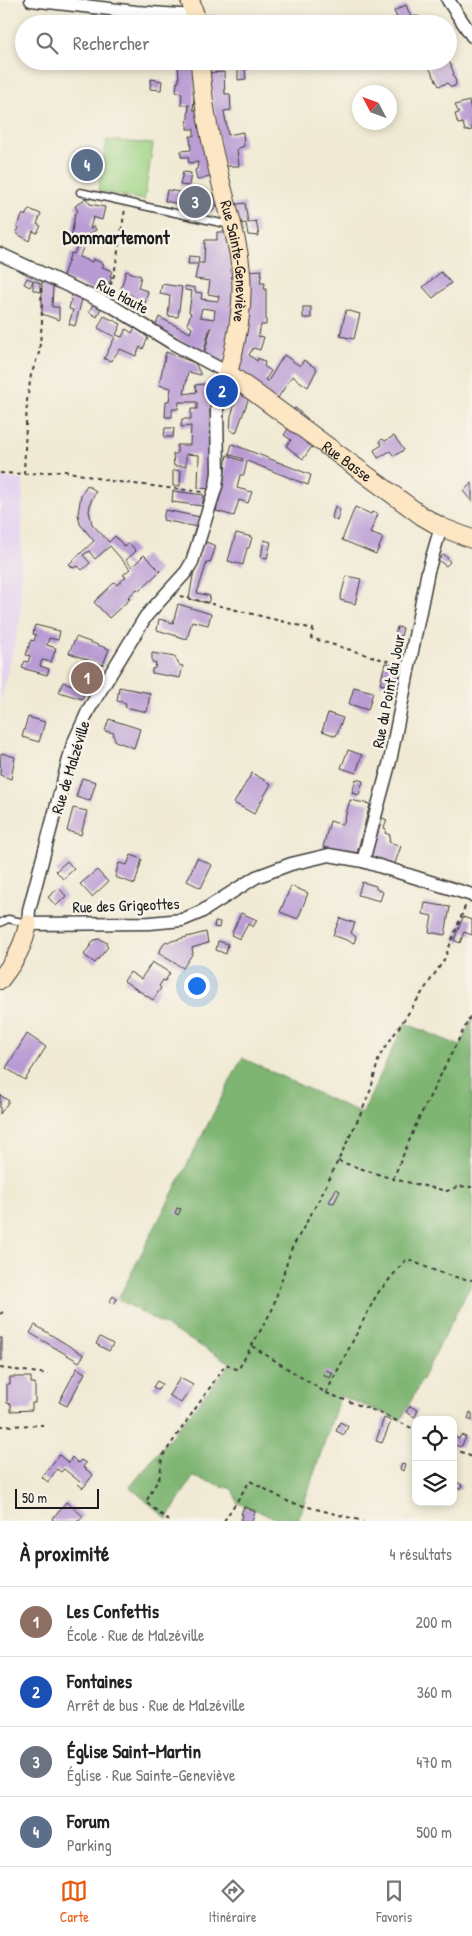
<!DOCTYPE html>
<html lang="fr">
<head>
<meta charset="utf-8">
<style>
  body { margin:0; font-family:"Patrick Hand",sans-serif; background:#f6f6f6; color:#222 }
  .controls { position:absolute; right:15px; bottom:15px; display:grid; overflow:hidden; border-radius:10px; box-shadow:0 2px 8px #0003 }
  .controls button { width:45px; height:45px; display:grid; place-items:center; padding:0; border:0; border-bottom:1px solid #e0e0e0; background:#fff; color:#222; font:25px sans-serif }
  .compass { position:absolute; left:352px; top:85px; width:45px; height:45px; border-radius:50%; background:#fff; box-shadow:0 2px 8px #0003; rotate:311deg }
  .scale { position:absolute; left:15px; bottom:12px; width:84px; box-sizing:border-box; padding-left:5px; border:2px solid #1c1c1c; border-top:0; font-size:14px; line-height:18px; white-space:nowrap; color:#1c1c1c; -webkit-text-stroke:4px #f7f3e8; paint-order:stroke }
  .you { position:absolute; left:196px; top:985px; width:18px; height:18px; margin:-12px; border:4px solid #fff; border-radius:50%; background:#1a73e8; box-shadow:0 0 0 8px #1a73e833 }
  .badge { display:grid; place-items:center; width:32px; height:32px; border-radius:50%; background:#ea580c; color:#fff; font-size:16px; font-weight:700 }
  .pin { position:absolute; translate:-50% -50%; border:2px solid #fff; box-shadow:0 1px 5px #0006 }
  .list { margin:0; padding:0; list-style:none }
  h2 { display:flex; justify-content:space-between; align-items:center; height:65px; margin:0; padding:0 20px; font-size:21px }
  h2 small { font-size:16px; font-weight:400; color:#767676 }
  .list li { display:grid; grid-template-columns:32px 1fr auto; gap:15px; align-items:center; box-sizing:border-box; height:70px; padding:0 20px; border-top:1px solid #e0e0e0 }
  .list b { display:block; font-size:19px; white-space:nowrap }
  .list p { margin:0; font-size:16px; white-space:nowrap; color:#767676 }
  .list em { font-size:16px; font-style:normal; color:#767676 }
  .icon { flex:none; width:28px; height:28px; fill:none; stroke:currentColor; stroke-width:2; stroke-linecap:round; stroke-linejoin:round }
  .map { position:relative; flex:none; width:472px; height:1521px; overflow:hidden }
  .search { position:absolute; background:#fff; box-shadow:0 2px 8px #0003; left:15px; right:15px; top:15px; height:55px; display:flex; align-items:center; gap:12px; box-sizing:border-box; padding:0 18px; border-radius:28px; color:#767676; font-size:19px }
  .sheet { height:345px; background:#fff }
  nav { display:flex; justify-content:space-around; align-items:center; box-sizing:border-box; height:70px; border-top:1px solid #e0e0e0; background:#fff; font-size:14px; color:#767676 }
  nav a { display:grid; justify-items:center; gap:2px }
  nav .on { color:#ea580c }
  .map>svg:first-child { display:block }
  .built { fill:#e5d3f1 }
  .green { fill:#9ed384; stroke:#5d7850 }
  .forest { fill:#7eb572; stroke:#4d6847 }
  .building { fill:#b99bd4; fill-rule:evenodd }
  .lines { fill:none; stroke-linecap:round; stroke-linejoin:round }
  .lane-casing { stroke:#3c3b38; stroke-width:9 }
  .street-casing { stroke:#3c3b38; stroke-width:15 }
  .secondary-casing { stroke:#3c3b38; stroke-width:20 }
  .path { stroke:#3c3b38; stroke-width:2; stroke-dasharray:4 4; stroke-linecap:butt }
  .lane { stroke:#fff; stroke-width:6 }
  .street { stroke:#fff; stroke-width:12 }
  .secondary { stroke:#fce6c4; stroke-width:18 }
  .labels { text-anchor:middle; stroke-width:5; stroke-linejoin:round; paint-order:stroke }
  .street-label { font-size:16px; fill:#1c1c1c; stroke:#f7f3e8 }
  .quarter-label { font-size:19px; font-weight:bold; fill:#1c1c1c; stroke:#f7f3e8 }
</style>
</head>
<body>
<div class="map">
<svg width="472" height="1521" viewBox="0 0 472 1521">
  <rect width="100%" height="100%" fill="#f7f3e8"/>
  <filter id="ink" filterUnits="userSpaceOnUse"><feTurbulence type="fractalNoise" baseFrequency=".02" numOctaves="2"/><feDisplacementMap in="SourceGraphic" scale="10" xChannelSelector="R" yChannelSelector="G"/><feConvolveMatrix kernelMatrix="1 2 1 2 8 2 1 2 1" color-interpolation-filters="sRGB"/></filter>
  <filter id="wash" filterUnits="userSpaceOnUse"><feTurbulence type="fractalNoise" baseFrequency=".0096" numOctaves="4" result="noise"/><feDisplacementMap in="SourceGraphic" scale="20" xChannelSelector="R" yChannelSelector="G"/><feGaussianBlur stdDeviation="1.12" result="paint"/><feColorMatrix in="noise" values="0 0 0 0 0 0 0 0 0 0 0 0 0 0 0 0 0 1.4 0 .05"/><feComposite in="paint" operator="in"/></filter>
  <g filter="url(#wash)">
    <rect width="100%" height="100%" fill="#f0ead4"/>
    <polygon class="built" points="0,478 23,480 20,621 0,704"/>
    <polygon class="green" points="107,140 153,144 144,200 98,191"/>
    <polygon class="forest" points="472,1019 472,1283 401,1420 340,1396 298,1521 283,1521 238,1503 232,1489 193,1477 167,1519 130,1487 231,1363 118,1299 242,1058 362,1114 405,1023 460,1046"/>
    <g id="blocks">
      <g class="building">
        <polygon points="406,5 411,17 418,16 421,21 420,24 397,24 394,19 397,18 394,11"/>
        <polygon points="214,15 215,20 219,20 219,24 203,24 204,16"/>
        <polygon points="178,61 194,61 195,84 193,110 202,110 214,176 197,180 195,170 197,169 198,162 189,163 188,157 181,157 181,151 191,150 190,136 194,136 194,129 187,129 189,105 181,105 182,93 176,92 177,82 179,82"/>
        <polygon points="428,61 447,61 450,63 454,74 453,74 456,82 455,86 451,87 447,83 439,86 426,62"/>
        <polygon points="238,68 245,68 246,79 238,80"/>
        <polygon points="224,72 225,94 230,94 231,110 224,111 228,135 243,132 244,146 237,149 239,166 224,166 208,73"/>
        <polygon points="151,79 162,81 161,90 150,89"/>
        <polygon points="469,101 472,114 472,130 465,131 463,123 458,124 455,114 459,113 455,105"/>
        <polygon points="183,172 191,173 189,186 180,185"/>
        <polygon points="167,190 179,192 190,193 191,191 214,196 217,201 216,208 211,212 188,208 188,206 165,201"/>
        <polygon points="86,198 90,204 105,207 102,220 93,217 90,229 94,226 96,230 89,234 87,246 84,246 79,257 92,262 93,259 104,264 102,267 112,271 110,276 112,277 104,295 62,278 71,253 74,254 78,244 70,243 75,214 78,211 75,206"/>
        <polygon points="245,203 248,223 256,221 259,236 248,235 246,223 236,224 232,205"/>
        <polygon points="29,209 41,214 37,224 41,226 37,233 33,231 29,241 16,233 19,228 17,227 18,225 23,214 25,216"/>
        <path d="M217 232H228L236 298 224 365 204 355 211 328H210L203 353 155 327 159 317 190 333 192 328 187 324 191 313 189 312 192 291 185 290V286L195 288V292L202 293 201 299 218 301 219 296 208 294 210 281 195 279 198 264H188L189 256 199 257 198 263H204L205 240H217ZM202 308 215 310 214 319 200 317Z"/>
        <polygon points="262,270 260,283 265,283 264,289 266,289 266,325 261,325 258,336 264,337 260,350 253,348 249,355 257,361 258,358 265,362 264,366 271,371 265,380 268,381 284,355 300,366 304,360 317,369 308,387 292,376 276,401 234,370 247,271"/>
        <polygon points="126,271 141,276 138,288 148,291 145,303 132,299 133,296 120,292"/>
        <polygon points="441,272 451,283 433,298 423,287"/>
        <polygon points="27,278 40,283 40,292 33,290 33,281 30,287 24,284"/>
        <polygon points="42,281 53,286 52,307 59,307 59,320 42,314"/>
        <polygon points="162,284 182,287 178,317 168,316 170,296 160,294"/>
        <polygon points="72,295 82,299 75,326 69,324 73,310 69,309"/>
        <polygon points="93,304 101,308 97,317 89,312"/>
        <rect x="303" y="307" width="8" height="11"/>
        <polygon points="346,310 360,314 354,339 340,336"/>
        <polygon points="104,316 121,324 116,335 122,337 126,329 132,333 135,327 148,338 143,349 140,347 136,356 120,349 111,361 104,359 115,337 98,328"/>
        <polygon points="166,352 195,363 201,375 188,372 184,394 197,392 195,385 205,384 209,391 212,445 211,489 198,488 199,455 186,454 186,466 174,466 173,454 177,454 177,445 190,445 191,426 181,427 182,419 191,419 191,409 197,409 197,402 179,402 178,409 172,409 172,417 165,417 166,401 169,401 171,388 159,385"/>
        <polygon points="240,387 250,395 236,433 230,430 231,416"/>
        <polygon points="295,408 308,419 305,423 291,412"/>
        <polygon points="290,426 314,444 303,459 286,446 291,440 284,435"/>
        <polygon points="165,428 174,428 173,437 164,437"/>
        <polygon points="394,436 404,450 394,456 390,451 378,458 374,450 382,445 379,441 383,439 385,441"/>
        <polygon points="232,444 311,475 308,485 247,461 244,475 240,475 237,488 252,492 248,503 239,500 234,516 216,511 223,485 227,455 242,461 243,459 229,454"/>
        <polygon points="173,470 181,471 180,486 173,486"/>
        <polygon points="472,483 472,502 463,491"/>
        <polygon points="87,485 96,491 91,501 89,511 92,524 109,542 115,536 125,547 129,543 136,551 126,560 132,567 144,555 160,571 139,591 137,589 128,597 130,599 109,618 94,602 115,582 117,585 126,577 123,575 130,569 110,546 95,559 89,551 83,555 90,563 82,570 78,566 73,568 69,564 94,541 80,524 78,514 81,495"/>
        <polygon points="173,491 204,495 202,506 172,502"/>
        <polygon points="335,506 340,509 337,521 332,518"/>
        <polygon points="355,507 371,514 372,512 378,514 370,533 383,538 376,554 342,540"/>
        <polygon points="165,510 200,517 197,527 163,520"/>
        <polygon points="236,533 252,537 249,548 247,548 243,565 228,561"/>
        <polygon points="264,540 271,542 267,558 261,557"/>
        <polygon points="206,542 216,546 210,563 207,562 197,593 210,596 208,603 189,599 194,570"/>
        <polygon points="443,555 445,555 450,562 446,566 438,560"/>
        <polygon points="346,576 361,579 355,604 340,600"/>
        <polygon points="178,604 211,614 208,625 192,621 187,639 157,630 159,619 173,623"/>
        <polygon points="35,625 60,631 58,640 49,638 47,645 56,648 51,662 42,660 40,666 49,669 47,675 22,668 25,661 28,662 30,656 26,655 31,640 34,641 36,635 33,634"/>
        <polygon points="397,627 403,628 401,636 395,635"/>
        <polygon points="76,637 109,649 103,665 69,653"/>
        <polygon points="152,653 175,657 179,665 183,666 180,678 152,673 152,669 155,668 156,663 152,662"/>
        <polygon points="385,663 403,667 398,688 380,684"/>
        <polygon points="81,667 100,674 94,689 75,684"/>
        <polygon points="63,682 86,689 82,699 59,692"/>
        <polygon points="119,687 150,693 147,712 125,707 126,703 117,701"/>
        <polygon points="354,687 373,692 368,710 349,704"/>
        <polygon points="328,713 343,718 336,736 322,731"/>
        <polygon points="28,717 45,722 39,742 22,737"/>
        <polygon points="109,719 140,729 134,748 115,741 115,739 113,736 114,733 105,731"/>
        <polygon points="348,750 362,755 356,773 341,768"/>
        <polygon points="1,753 15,757 11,779 0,775"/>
        <polygon points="252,773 271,784 254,814 234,803"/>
        <polygon points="82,778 96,782 90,801 76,797"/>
        <polygon points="356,779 363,781 359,795 352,793"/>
        <polygon points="350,800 370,804 357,853 355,854 323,847 330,821 343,825"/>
        <polygon points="73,808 87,811 81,835 67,831"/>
        <polygon points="380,817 387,820 384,828 386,829 385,833 390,835 389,842 401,846 394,866 368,857"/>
        <polygon points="131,855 142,859 135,884 115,877 119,863 127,865"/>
        <polygon points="197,858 212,865 201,888 187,881"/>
        <polygon points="67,861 74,869 63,879 56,871"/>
        <polygon points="97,870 108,882 92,897 80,884"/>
        <polygon points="362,882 376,886 376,889 383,892 380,901 358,895"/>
        <polygon points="291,886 308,893 298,919 280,912"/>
        <polygon points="59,888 66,896 56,906 48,897"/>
        <polygon points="425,903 450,907 445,935 429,932 432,916 423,914"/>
        <polygon points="241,913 257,920 253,927 248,924 240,939 231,935"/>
        <polygon points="463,917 472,920 472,935 464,932 460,943 454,940"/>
        <polygon points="340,918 355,923 351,933 356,937 354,943 333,935"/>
        <polygon points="215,921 220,922 219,928 214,927"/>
        <polygon points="206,932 208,943 192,948 193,953 183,968 158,953 166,941 168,942"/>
        <polygon points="100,939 107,943 106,945 108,947 95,963 84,955 94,940"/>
        <polygon points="218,941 228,944 226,954 216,950"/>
        <polygon points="152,962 170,973 165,981 163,980 159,986 161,988 153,1000 124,981 130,972 141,979"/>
        <polygon points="27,1034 46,1047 25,1080 6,1068"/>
        <polygon points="0,1095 9,1101 0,1114"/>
        <polygon points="336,1189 340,1191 334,1203 329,1202"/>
        <polygon points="177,1208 181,1209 178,1215 175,1213"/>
        <polygon points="113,1296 117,1299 114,1304 109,1302"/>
        <polygon points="35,1325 84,1355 79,1362 30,1333"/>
        <polygon points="100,1337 113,1344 109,1351 96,1344"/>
        <rect x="0" y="1338" width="2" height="22"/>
        <polygon points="77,1368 85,1373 67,1406 59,1402"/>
        <polygon points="326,1370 333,1373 330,1378 323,1375"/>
        <polygon points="10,1377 31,1377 31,1383 35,1383 35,1403 32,1403 32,1410 11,1411 11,1404 7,1403 7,1384 10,1384"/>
        <polygon points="180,1378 193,1385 181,1403 169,1395"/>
        <polygon points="157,1381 162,1384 158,1390 153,1387"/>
        <polygon points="410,1406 418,1410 415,1417 406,1412"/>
        <polygon points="470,1412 472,1413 472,1421 468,1419"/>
        <polygon points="384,1418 391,1421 382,1443 376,1441"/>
        <polygon points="340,1422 348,1426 344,1435 336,1431"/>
        <polygon points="461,1435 466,1437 461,1447 455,1445 453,1448 453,1436 459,1439"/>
        <polygon points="59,1455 69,1463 72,1457 78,1463 81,1460 86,1463 83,1467 93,1475 83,1488 78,1484 80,1482 64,1469 61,1472 57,1469 48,1482 42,1477"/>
        <polygon points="402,1464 405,1465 403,1471 400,1469"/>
        <polygon points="457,1482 462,1485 460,1489 455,1487"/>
        <polygon points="66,1502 83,1516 79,1521 54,1521 52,1519"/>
        <polygon points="244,1507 255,1511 252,1521 240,1521 243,1514 241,1514"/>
      </g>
    </g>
  </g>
  <g filter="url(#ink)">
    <use href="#blocks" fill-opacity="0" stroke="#3c3b38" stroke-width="1"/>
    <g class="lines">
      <g class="lane-casing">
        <g id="lane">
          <polyline points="80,192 230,225"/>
          <polyline points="0,923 8,919 27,923"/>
        </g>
      </g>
      <g class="street-casing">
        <g id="street">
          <polyline points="31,0 136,12 195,16"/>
          <polyline points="448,0 472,36"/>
          <polyline points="0,254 112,306 174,344 228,373 217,409 218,472 216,486 192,562 186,572 146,616 89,709 73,744 29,910 28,924 150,923 182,920 201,912 256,877 291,864 329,855 363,861 472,895"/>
          <polyline points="363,861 390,761 428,571 441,527"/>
        </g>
      </g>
      <g class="secondary-casing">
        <g id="secondary">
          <polyline points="190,0 198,24"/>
          <path id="s1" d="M200 61C202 98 209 135 218 170 225 202 236 231 240 263 245 300 238 337 228 373L422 516 441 527 472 539"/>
          <path d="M0 980C14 962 24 946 28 924"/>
        </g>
      </g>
      <g class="path">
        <polyline points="108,293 114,275 125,209"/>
        <polyline points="0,473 24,474 27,401 31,375 39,353 42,322 41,287"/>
        <polyline points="24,474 65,471 110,481 203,492"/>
        <polyline points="180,596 313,629 311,638 397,664"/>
        <polyline points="338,1161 393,1179 447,1191 459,1186 472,1187"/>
        <polyline points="393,1179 418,1120 472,1013"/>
        <polyline points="0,1314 3,1312"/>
        <polyline points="252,1346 326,1393 378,1412 416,1430"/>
        <polyline points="0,1368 48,1374"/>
        <path d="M326 1393 377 1294 405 1261 408 1259C429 1269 449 1277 472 1280"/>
        <polyline points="0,1426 43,1425"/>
        <polyline points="453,1448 472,1457"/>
        <polyline points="169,1521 146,1502 160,1476 162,1457 226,1364 238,1370 272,1310 291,1250 320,1198 362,1111 371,1089 379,1057 444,960 466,904"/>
        <polyline points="224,1521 250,1481 289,1502 363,1521"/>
      </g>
      <use href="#lane" class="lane"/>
      <use href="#street" class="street"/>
      <use href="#secondary" class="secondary"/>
    </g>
  </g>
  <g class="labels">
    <g class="street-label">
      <text dy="6" stroke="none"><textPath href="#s1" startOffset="204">Rue Sainte-Geneviève</textPath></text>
      <text transform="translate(123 296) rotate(28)" y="6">Rue Haute</text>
      <text dy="6" stroke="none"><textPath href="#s1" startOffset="466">Rue Basse</textPath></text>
      <text transform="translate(388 691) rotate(-79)" y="6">Rue du Point du Jour</text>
      <text transform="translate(70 767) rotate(-73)" y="6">Rue de Malzéville</text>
      <text transform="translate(126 905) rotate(-2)" y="6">Rue des Grigeottes</text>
    </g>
    <g class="quarter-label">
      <text x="116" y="244">Dommartemont</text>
    </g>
  </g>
</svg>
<div class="controls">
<button><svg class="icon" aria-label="locate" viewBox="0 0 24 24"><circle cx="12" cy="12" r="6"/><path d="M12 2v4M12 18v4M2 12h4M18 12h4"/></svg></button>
<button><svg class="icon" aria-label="layers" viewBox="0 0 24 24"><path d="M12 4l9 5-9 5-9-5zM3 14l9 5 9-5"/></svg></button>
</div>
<svg class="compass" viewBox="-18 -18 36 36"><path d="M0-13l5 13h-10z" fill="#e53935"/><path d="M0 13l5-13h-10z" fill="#767676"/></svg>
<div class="scale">50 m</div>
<div class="you"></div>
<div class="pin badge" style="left:87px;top:678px;background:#8d6e63">1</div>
<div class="pin badge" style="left:222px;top:391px;background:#1a4fb4">2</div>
<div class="pin badge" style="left:195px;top:202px;background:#6b7280">3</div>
<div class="pin badge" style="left:87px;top:165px;background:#5c6f8a">4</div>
<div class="search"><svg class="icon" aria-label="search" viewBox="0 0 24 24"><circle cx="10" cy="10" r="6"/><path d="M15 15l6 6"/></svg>Rechercher</div>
</div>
<section class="sheet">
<h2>À proximité<small>4 résultats</small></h2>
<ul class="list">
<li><span class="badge" style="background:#8d6e63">1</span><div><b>Les Confettis</b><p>École · Rue de Malzéville</p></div><em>200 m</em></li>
<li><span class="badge" style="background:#1a4fb4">2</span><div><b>Fontaines</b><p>Arrêt de bus · Rue de Malzéville</p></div><em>360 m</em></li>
<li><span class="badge" style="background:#6b7280">3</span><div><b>Église Saint-Martin</b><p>Église · Rue Sainte-Geneviève</p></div><em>470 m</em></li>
<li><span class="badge" style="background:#5c6f8a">4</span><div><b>Forum</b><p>Parking</p></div><em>500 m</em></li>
</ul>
</section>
<nav>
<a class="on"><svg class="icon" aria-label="map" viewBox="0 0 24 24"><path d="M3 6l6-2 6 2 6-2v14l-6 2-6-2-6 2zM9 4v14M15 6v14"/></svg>Carte</a>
<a><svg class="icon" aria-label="directions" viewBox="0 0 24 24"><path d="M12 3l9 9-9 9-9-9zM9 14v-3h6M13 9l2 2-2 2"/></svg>Itinéraire</a>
<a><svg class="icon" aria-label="saved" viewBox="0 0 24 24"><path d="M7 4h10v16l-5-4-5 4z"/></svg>Favoris</a>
</nav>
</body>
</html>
